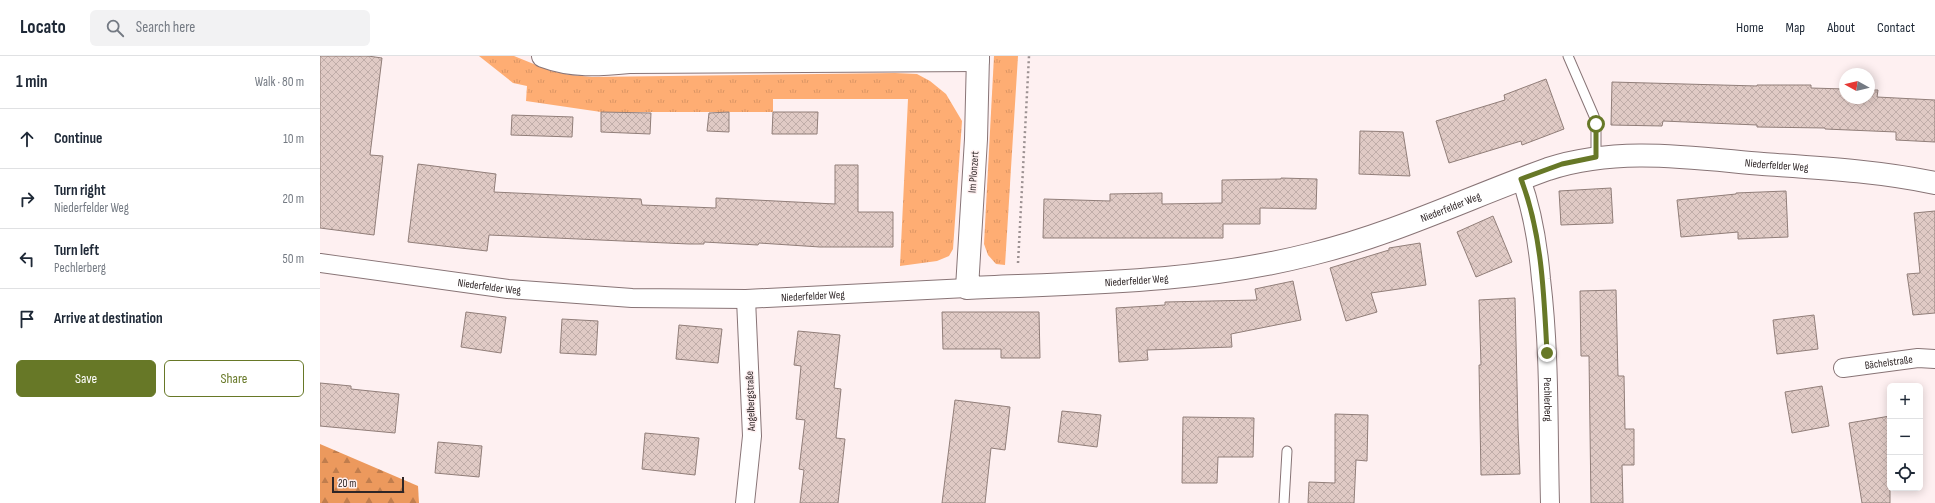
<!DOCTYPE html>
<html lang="en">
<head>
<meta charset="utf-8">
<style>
  body { margin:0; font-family:"Sofia Sans Condensed",sans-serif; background:#f2f2f3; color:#1f2937 }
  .controls { position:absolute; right:12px; bottom:12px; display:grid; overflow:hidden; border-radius:6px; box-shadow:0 2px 10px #0003 }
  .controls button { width:36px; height:36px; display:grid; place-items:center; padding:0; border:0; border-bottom:1px solid #e0e1e3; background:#fff; color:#1f2937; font:20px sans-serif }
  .compass { position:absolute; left:1519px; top:12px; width:36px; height:36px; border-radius:50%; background:#fff; box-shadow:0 2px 10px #0003; rotate:278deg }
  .scale { position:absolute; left:12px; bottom:10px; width:72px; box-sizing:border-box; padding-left:4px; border:2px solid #2f2627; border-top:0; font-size:11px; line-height:14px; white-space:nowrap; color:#2f2627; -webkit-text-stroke:3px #fef0f1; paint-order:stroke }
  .stop { position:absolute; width:12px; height:12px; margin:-9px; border:3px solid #677827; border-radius:50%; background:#fff }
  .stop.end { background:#677827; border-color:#fff; box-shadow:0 1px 4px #0008 }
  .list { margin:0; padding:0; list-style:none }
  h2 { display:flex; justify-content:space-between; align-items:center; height:52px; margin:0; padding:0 16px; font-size:17px }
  h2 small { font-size:13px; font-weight:400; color:#747a83 }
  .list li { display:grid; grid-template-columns:26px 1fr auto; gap:12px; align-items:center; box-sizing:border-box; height:60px; padding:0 16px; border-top:1px solid #e0e1e3 }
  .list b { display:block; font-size:15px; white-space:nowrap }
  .list p { margin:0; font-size:13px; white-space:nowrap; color:#747a83 }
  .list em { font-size:13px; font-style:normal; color:#747a83 }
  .actions { display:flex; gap:8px; padding:12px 16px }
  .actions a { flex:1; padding:9px 0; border:1px solid #677827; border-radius:6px; text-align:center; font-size:14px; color:#677827 }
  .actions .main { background:#677827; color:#fff }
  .icon { flex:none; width:22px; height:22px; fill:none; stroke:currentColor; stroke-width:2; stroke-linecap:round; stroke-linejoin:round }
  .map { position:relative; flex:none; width:1615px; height:447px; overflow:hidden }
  header { display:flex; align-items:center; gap:24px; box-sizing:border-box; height:56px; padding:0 20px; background:#fff; border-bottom:1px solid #e0e1e3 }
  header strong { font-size:19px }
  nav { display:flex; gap:22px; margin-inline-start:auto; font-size:14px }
  .search { width:280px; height:36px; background:#f2f2f3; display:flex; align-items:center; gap:10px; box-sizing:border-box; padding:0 14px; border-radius:6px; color:#747a83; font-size:15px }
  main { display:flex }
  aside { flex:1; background:#fff }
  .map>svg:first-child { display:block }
  .grass { fill:url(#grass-tufts) }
  .forest { fill:url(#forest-firs) }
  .building { fill:url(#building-cross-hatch); stroke:#917e79 }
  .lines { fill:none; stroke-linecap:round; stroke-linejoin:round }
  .lane-casing { stroke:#887476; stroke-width:11 }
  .street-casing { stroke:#887476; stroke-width:20 }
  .secondary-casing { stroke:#887476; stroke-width:24 }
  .highway-casing { stroke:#887476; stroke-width:24 }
  .path { stroke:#9c9192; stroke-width:2.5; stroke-dasharray:2 3; stroke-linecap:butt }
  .lane { stroke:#fff; stroke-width:9 }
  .street { stroke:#fff; stroke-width:18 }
  .secondary { stroke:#fff; stroke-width:22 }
  .highway { stroke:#fff; stroke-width:22 }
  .route { stroke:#677827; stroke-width:5 }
  .labels { text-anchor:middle; stroke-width:3; stroke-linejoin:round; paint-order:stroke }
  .street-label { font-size:11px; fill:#2f2627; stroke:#fef0f1 }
</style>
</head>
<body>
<header>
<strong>Locato</strong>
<div class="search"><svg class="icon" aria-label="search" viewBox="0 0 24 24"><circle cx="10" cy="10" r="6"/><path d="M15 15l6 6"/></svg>Search here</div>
<nav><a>Home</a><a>Map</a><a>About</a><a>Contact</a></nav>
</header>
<main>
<aside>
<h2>1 min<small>Walk · 80 m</small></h2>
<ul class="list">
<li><svg class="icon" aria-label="ahead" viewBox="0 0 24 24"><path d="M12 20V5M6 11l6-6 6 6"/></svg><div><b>Continue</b></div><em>10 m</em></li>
<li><svg class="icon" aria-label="right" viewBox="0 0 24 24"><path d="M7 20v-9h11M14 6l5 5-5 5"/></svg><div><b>Turn right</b><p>Niederfelder Weg</p></div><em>20 m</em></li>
<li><svg class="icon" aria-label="left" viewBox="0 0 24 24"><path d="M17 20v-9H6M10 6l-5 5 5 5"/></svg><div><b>Turn left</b><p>Pechlerberg</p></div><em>50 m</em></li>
<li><svg class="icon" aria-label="arrive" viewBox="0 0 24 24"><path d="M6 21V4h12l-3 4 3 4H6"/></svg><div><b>Arrive at destination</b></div></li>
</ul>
<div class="actions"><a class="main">Save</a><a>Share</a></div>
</aside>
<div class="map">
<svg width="1615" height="447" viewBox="0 0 1615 447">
  <defs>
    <pattern id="grass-tufts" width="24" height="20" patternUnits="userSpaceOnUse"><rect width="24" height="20" fill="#fead73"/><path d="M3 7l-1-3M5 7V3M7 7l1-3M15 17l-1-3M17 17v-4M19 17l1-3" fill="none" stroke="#da9564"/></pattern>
    <pattern id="forest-firs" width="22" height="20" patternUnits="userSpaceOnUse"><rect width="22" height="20" fill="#ec995d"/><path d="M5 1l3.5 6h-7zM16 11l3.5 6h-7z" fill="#c07d4d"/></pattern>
    <pattern id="building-cross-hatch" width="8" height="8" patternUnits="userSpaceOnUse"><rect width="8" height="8" fill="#e0cac5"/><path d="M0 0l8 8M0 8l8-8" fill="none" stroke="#c0ada9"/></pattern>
  </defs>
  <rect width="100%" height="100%" fill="#fef0f1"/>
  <g class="grass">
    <polygon points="159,0 194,0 231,15 250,19 272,21 575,17 597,18 610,25 626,38 642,65 633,193 629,200 617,205 580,210 588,43 453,43 453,56 281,56 206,45 207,30 193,27"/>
    <polygon points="674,0 698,0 685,209 676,208 668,199 664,188"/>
  </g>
  <polygon class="forest" points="0,388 98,430 99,447 0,447"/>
  <g class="building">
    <polygon points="0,0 48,0 62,2 50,99 63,100 54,179 0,172"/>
    <polygon points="1226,23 1244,73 1202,89 1201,85 1129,107 1116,65 1185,44 1184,39"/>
    <polygon points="1292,26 1437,30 1437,29 1491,29 1491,32 1525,33 1525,42 1549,42 1549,34 1558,34 1557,41 1615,44 1615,86 1576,84 1576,76 1505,73 1505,72 1437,71 1437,69 1343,65 1342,70 1291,69"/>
    <polygon points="281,56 331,57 330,78 281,76"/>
    <polygon points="409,56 409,76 387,75 389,57"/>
    <polygon points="453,56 498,56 497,78 452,78"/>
    <polygon points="192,59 253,61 252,81 191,79"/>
    <polygon points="1040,75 1083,76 1090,120 1039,118"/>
    <polygon points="98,108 176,118 174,136 321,143 322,149 396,152 396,142 515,148 515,109 538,109 538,156 573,156 573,191 500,191 439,187 438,189 384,186 384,188 369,188 169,179 167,195 88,186"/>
    <polygon points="961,122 997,123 996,153 940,152 940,168 903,168 903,182 723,182 724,143 790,145 790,138 842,137 842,148 902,147 902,124 961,123"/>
    <polygon points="1291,132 1293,167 1241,169 1239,135"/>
    <polygon points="1466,135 1468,181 1418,183 1418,176 1361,181 1357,144 1416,138 1416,137"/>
    <polygon points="1615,155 1615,257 1593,259 1587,218 1600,217 1594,157"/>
    <polygon points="1173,160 1192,206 1156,221 1137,176"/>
    <polygon points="1100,187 1106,229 1051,237 1057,256 1026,265 1010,212 1069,194 1069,192"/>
    <polygon points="973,225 981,264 911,278 912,291 827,294 828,304 799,306 796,252 845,249 845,246 937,244 935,233"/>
    <polygon points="1296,234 1298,320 1304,320 1305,373 1314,373 1314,409 1302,409 1303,447 1271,447 1269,300 1261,300 1260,235"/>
    <polygon points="1195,242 1198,372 1200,418 1161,419 1159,309 1161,309 1159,244"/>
    <polygon points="146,256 186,261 181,297 141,291"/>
    <polygon points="622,256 719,256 720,302 681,302 681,293 623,293"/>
    <polygon points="1494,259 1498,293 1457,298 1453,264"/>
    <polygon points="242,263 278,265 276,299 240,297"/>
    <polygon points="359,269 402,273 398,307 356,303"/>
    <polygon points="478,275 520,279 514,332 521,333 516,382 525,383 518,447 480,447 484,414 479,413 485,364 476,363 481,310 474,309"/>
    <polygon points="0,327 31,330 31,333 79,338 75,377 0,370"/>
    <polygon points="1502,330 1509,370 1472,377 1465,336"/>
    <polygon points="635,344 690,351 685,394 671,392 665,447 622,447"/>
    <polygon points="742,355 781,359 777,391 738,386"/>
    <polygon points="1015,358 1048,359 1047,405 1036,404 1034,447 988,447 989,426 1015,427"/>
    <polygon points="1570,360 1570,447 1542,447 1529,367"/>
    <polygon points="863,361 934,362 933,401 898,401 897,427 862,427"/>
    <polygon points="325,377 379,382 375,419 322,413"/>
    <polygon points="118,386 162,390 159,421 115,417"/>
  </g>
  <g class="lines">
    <g class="lane-casing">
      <g id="lane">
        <polyline points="1248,0 1274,60 1276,68 1276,101"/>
        <polyline points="964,447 967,395"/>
      </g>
    </g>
    <g class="street-casing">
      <g id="street">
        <path id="s1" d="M1201 123C1213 156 1218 189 1221 223 1230 297 1228 373 1230 447"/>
        <path id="s2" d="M0 207 188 233 312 242 426 243 647 232"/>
        <path id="s3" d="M1523 312 1598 302 1615 303"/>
        <polyline points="425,447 432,380 426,243"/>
      </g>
    </g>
    <g class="secondary-casing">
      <g id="secondary">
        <path id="s4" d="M658 0 656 83 647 232C762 227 879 227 992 198 1074 178 1150 141 1228 113 1298 90 1372 102 1443 108 1500 112 1558 115 1615 127"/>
      </g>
    </g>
    <g class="highway-casing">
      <path id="highway" d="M223 0C252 11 279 9 309 6L658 4"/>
    </g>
    <polyline class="path" points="698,207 709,0"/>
    <use href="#lane" class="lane"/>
    <use href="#street" class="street"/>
    <use href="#secondary" class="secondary"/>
    <use href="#highway" class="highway"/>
  </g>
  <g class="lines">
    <path class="route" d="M1227 297C1224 239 1222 178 1201 123L1242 108 1276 101V68"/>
  </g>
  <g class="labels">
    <g class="street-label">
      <text dy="4" stroke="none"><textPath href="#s4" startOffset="1061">Niederfelder Weg</textPath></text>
      <text transform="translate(653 116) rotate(-86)" y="4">Im Plonzert</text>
      <text dy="4" stroke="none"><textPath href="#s4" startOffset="726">Niederfelder Weg</textPath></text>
      <text dy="4" stroke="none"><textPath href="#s4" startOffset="402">Niederfelder Weg</textPath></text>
      <text dy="4" stroke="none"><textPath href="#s2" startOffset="171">Niederfelder Weg</textPath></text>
      <text dy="4" stroke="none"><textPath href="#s2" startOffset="495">Niederfelder Weg</textPath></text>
      <text dy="4" stroke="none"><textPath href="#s3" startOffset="46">Bächelstraße</textPath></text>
      <text dy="4" stroke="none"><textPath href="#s1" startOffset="223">Pechlerberg</textPath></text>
      <text transform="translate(430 345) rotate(-92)" y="4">Angelbergstraße</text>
    </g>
  </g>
</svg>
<div class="controls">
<button>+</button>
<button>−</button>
<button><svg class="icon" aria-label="locate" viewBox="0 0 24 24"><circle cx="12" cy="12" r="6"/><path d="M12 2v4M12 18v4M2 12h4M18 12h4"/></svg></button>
</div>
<svg class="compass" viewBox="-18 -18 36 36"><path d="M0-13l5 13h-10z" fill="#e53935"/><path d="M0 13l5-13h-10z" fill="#747a83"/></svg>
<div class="scale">20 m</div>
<div class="stop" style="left:1276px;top:68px"></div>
<div class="stop end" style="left:1227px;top:297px"></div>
</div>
</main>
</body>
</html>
